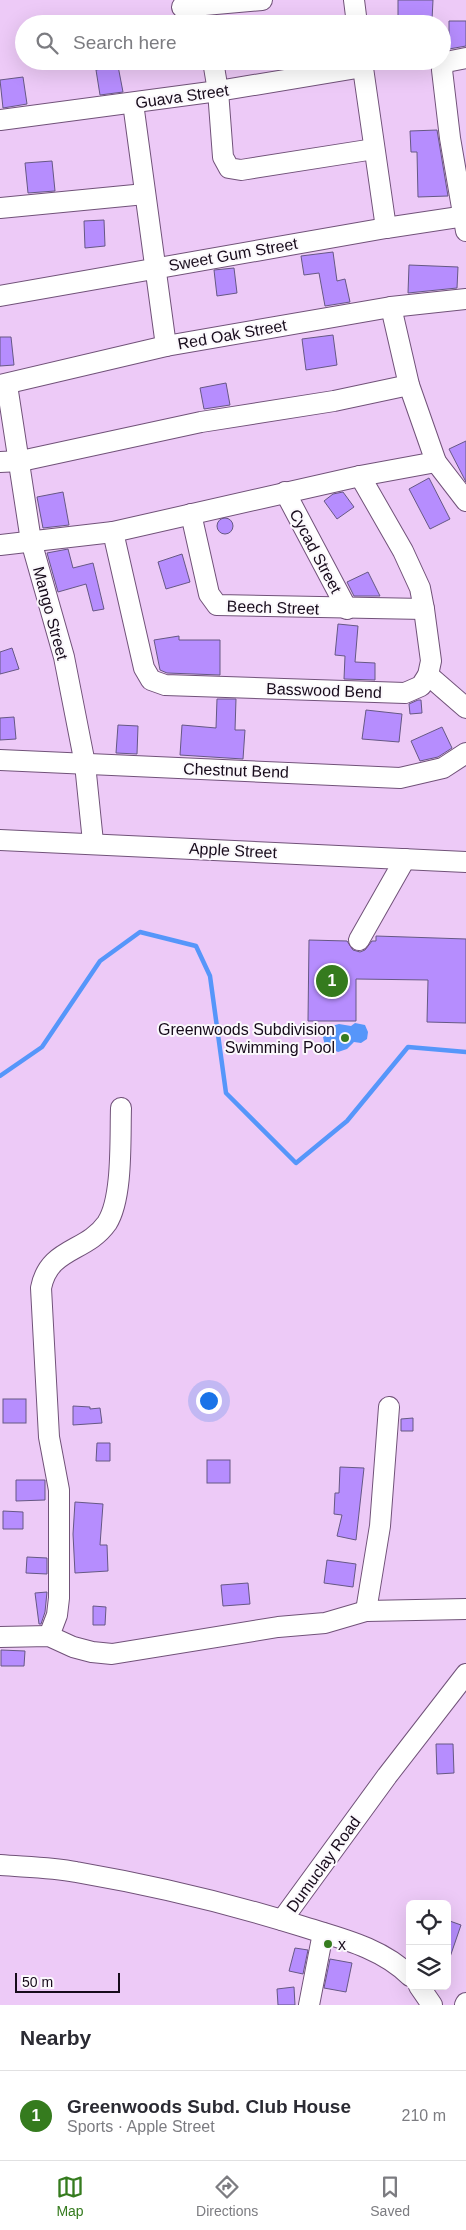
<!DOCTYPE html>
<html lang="en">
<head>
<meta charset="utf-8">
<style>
  body { margin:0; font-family:Arial,sans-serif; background:#f2f2f3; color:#2b2b33 }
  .controls { position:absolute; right:15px; bottom:15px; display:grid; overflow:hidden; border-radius:8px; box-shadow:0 5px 20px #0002 }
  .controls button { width:45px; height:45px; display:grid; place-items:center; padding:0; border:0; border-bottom:1px solid #e1e1e2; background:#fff; color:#2b2b33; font:25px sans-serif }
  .scale { position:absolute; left:15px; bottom:12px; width:105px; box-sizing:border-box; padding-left:5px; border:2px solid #170b1b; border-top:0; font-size:14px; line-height:18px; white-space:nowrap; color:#170b1b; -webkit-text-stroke:4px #fbf8fc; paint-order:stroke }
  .you { position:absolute; left:208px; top:1400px; width:18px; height:18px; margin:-12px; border:4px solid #fff; border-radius:50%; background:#1a73e8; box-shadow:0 0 0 8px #1a73e833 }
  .badge { display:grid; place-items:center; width:32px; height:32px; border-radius:50%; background:#357b1e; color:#fff; font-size:16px; font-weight:700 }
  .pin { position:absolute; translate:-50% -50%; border:2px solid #fff; box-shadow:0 1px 5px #0006 }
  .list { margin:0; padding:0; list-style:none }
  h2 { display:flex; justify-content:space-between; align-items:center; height:65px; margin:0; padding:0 20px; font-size:21px }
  h2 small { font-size:16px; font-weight:400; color:#7c7c81 }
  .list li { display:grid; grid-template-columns:32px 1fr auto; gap:15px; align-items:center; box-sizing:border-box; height:90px; padding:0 20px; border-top:1px solid #e1e1e2 }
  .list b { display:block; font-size:19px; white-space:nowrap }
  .list p { margin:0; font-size:16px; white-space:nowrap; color:#7c7c81 }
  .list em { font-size:16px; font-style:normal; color:#7c7c81 }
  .icon { flex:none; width:28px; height:28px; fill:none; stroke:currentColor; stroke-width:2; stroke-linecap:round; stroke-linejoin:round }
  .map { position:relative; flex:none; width:466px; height:2005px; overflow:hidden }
  .search { position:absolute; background:#fff; box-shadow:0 5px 20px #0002; left:15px; right:15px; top:15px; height:55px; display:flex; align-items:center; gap:12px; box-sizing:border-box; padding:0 18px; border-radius:28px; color:#7c7c81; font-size:19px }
  .sheet { height:155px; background:#fff }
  nav { display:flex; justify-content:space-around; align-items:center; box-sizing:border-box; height:70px; border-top:1px solid #e1e1e2; background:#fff; font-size:14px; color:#7c7c81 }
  nav a { display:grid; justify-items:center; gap:2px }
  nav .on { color:#357b1e }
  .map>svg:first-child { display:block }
  .water { fill:#5696fa }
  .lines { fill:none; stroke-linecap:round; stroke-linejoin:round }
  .stream { stroke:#5696fa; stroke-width:4.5 }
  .building { fill:#b68dfe; stroke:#665884 }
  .minor-casing { stroke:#715279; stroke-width:22 }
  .minor { stroke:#fff; stroke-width:20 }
  .poi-dot { fill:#357b1e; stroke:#fbf8fc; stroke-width:2 }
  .labels { text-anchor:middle; stroke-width:4; stroke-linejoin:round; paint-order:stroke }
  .street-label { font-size:16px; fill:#170b1b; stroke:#fbf8fc }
  .poi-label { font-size:16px; fill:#170b1b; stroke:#fbf8fc; text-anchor:end }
</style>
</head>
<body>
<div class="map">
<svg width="466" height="2005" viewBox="0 0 466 2005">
  <rect width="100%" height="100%" fill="#edcaf7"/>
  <polygon class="water" points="355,1023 365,1025 368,1032 367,1039 361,1043 354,1042 347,1049 338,1052 325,1046 323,1037 328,1027 339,1024 351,1026"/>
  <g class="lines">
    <polyline class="stream" points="0,1076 42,1047 100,961 140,932 196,946 210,976 226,1093 296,1163 347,1121 408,1047 466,1052"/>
  </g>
  <g class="building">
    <polygon points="398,0 433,0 432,20 420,20 420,24 398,24"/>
    <polygon points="449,21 466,21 466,46 449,49"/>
    <polygon points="118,66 123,92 100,95 96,70"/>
    <polygon points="23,77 27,104 3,108 0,80"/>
    <polygon points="437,130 448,196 418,197 417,152 411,152 410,131"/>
    <polygon points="52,161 55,191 28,193 25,163"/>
    <polygon points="104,220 105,246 85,248 84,221"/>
    <polygon points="333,252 337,281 345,279 350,302 325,306 319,273 304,275 301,256"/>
    <polygon points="409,265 458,267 457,288 408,293"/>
    <polygon points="234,268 237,293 217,296 214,270"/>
    <polygon points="333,335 337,365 306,370 302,339"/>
    <polygon points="0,337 11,337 14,365 0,366"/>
    <polygon points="226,383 230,405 204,409 200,388"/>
    <polygon points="466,441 466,482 449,449"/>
    <polygon points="429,478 450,519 430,529 409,489"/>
    <polygon points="63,492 69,525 43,528 37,497"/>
    <polygon points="343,492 354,507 337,519 324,501 333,494"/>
    <circle cx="225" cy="526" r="8"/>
    <polygon points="68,549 73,568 93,563 104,609 93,611 86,584 58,592 47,553"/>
    <polygon points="182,554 190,582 166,589 158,562"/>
    <polygon points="368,572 380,596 354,596 347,582"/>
    <polygon points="338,624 358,626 355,662 375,663 375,680 344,679 345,656 335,655"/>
    <polygon points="179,636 179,640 220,640 220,675 167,673 160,670 154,640"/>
    <polygon points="12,648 19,669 0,674 0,652"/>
    <polygon points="217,699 236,699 235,730 245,730 243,759 180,755 182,725 216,728"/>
    <polygon points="418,700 421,700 422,713 410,714 409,704"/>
    <polygon points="366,710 402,714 399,742 362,739"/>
    <polygon points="14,717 16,739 0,740 0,718"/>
    <polygon points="118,725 138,726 137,754 116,753"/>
    <polygon points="442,727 452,748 438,757 420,761 411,741"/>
    <polygon points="376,936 466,939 466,1023 427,1022 428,980 356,979 356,1021 308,1021 309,940 347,941 353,950 360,952 365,950 372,941 376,941"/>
    <rect x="3" y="1399" width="23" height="24"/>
    <polygon points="73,1406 90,1407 90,1409 100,1408 102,1423 73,1425"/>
    <polygon points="413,1418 413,1431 401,1431 401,1419"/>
    <polygon points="97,1443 110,1443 110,1461 96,1461"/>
    <rect x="207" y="1460" width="23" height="23"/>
    <polygon points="340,1467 364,1468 356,1540 337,1536 342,1515 334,1514 335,1493 339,1493"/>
    <polygon points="16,1480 45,1480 45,1500 16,1501"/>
    <polygon points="75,1502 103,1504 100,1545 107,1545 108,1571 75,1573 73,1534"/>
    <polygon points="3,1511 23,1512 23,1529 3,1529"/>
    <polygon points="27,1557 47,1558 47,1574 26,1573"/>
    <polygon points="327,1560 356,1564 353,1587 324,1583"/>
    <polygon points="248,1583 250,1604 223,1606 221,1585"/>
    <polygon points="47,1592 45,1612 41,1624 39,1624 35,1593"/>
    <polygon points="93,1606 106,1607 105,1625 93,1625"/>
    <polygon points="1,1650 25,1651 24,1666 1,1666"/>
    <polygon points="436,1744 453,1744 454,1773 437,1774"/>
    <polygon points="447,1920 461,1925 449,1960 447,1960"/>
    <polygon points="295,1948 308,1950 303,1974 289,1971"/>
    <polygon points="330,1959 352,1963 346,1992 324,1988"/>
    <polygon points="294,1987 295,2005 278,2005 277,1989"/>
  </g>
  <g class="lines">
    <g class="minor-casing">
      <g id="minor">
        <polyline points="354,0 357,24"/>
        <polyline points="182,7 262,0"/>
        <polyline points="466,58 446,62 442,70 450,138 466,231"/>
        <polyline points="213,61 218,91 223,157 229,168 241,170 374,149"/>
        <polyline points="362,61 386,228"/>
        <polyline points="133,103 166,346"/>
        <polyline points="0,120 218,91 363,67"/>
        <polyline points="0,208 145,194"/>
        <polyline points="0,296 386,228 466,216"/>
        <polyline points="391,307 409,385 436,462 466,501"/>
        <polyline points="0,385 166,346 391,307 466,299"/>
        <polyline points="7,385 31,541 64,657 85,764 93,842"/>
        <polyline points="0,462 21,461 201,422 334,401 409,385"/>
        <polyline points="285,492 347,609"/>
        <polyline points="191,514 209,594 217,605 424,609"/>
        <polyline points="113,532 144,668 151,680 165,685 405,693 421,686 428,675 431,661 424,609 420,588 403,551 360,476"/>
        <polyline points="0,545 113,532 360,476 436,462"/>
        <polyline points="428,675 466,708"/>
        <polyline points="0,760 400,778 443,768 466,753"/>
        <polyline points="0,840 466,862"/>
        <polyline points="359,940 405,859"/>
        <polyline points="366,1611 380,1526 389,1407"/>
        <path d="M49 1636 57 1615 59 1598V1490L49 1437 41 1288C49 1247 86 1253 107 1223 123 1198 120 1138 121 1108"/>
        <polyline points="0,1637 49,1636 73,1647 92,1652 112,1654 278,1627 325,1623 366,1611 466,1609"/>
        <path d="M0 1865C25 1867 51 1867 76 1872 151 1885 228 1903 301 1926 339 1938 381 1947 410 1976"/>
        <polyline points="282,1920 387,1776 466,1674"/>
        <polyline points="419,1986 432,2005"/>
        <polyline points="309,2005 323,1933"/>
        <polyline points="465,2005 466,2003"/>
      </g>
    </g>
    <use href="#minor" class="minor"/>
  </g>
  <g class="poi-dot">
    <circle cx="345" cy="1038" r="5"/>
    <circle cx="328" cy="1944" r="5"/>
  </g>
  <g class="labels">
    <g class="street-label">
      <text transform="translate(182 96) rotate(-8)" y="6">Guava Street</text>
      <text transform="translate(233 254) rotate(-10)" y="6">Sweet Gum Street</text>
      <text transform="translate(232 334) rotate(-10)" y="6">Red Oak Street</text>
      <text transform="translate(316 551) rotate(62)" y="6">Cycad Street</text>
      <text transform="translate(273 607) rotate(2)" y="6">Beech Street</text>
      <text transform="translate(51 613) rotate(75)" y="6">Mango Street</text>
      <text transform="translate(324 690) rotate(2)" y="6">Basswood Bend</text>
      <text transform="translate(236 770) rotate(2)" y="6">Chestnut Bend</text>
      <text transform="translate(233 850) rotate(3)" y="6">Apple Street</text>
      <text transform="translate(323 1864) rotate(-54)" y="6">Dumuclay Road</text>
    </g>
    <g class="poi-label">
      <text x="335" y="1035">Greenwoods Subdivision<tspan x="335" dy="18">Swimming Pool</tspan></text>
      <text x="338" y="1950" text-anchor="start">x</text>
    </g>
  </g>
</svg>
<div class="controls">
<button><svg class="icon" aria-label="locate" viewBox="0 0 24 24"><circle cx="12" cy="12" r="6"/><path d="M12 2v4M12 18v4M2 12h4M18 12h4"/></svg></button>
<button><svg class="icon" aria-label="layers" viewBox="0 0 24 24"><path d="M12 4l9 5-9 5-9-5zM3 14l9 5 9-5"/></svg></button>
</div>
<div class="scale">50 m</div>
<div class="you"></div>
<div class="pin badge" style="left:332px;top:981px">1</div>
<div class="search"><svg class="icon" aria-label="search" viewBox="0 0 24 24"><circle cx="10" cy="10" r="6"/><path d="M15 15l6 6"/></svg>Search here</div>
</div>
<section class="sheet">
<h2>Nearby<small></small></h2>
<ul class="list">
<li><span class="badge">1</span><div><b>Greenwoods Subd. Club House</b><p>Sports · Apple Street</p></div><em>210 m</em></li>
</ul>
</section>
<nav>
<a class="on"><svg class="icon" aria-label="map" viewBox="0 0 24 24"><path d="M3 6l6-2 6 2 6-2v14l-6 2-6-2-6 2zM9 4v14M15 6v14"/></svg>Map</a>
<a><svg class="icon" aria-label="directions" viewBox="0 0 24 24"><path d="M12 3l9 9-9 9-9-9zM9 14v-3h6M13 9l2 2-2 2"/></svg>Directions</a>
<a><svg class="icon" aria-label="saved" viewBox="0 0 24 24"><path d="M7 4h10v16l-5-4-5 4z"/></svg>Saved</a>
</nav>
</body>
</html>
